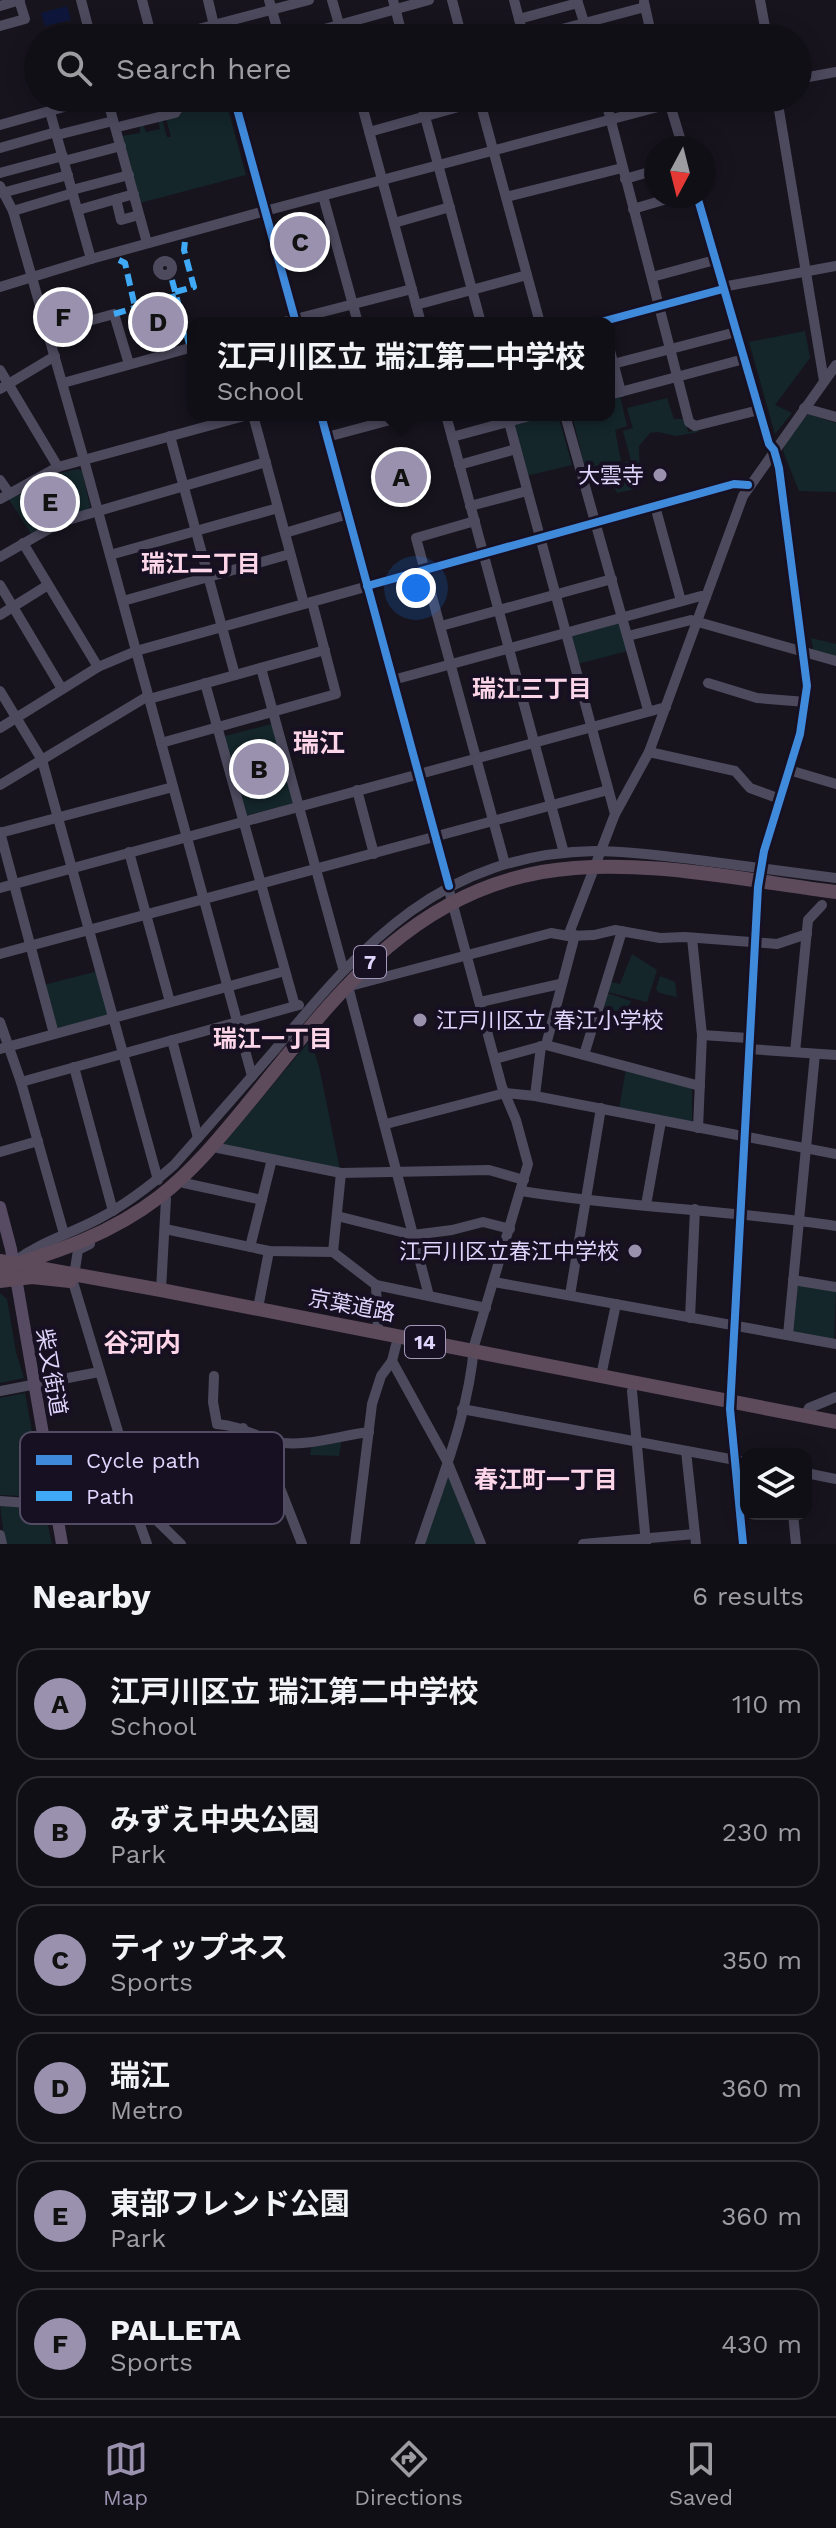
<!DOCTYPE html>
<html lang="en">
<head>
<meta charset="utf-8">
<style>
  body { margin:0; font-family:"Work Sans","Noto Sans JP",sans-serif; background:#1e1d23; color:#f1f3f6 }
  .controls { position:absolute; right:24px; bottom:24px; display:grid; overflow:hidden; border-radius:16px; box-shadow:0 4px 20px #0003 }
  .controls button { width:72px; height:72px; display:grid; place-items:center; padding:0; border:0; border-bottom:2px solid #302f35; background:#110f16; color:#f1f3f6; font:40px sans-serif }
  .compass { position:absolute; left:644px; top:136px; width:72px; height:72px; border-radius:50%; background:#110f16; box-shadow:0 4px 20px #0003; rotate:187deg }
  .you { position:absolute; left:416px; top:588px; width:28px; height:28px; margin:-20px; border:6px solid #fff; border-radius:50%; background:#1a73e8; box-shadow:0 0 0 12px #1a73e833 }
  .badge { display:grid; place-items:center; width:52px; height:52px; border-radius:50%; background:#9991ae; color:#111; font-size:26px; font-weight:700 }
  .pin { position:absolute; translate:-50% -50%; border:4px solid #fff; box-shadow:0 2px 8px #0006 }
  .popup { position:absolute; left:187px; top:317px; width:428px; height:104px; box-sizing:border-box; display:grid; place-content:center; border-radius:16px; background:#110f16; filter:drop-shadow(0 2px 6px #0005); font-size:26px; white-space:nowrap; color:#9c9ca1 }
  .popup b { font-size:30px; color:#f1f3f6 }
  .popup::after { content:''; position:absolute; left:50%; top:100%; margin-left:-16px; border:16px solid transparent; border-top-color:#110f16 }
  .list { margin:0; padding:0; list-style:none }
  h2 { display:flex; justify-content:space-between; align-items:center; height:104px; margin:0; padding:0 32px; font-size:34px }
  h2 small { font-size:26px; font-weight:400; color:#9c9ca1 }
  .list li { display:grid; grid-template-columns:52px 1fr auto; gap:24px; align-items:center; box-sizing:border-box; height:112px; margin:0 16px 16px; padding:0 16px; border:2px solid #302f35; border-radius:24px }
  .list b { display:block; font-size:30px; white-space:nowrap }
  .list p { margin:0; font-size:26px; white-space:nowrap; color:#9c9ca1 }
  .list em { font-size:26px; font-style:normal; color:#9c9ca1 }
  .icon { flex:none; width:44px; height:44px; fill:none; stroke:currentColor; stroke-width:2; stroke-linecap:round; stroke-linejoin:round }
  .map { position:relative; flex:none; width:836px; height:1544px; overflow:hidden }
  .search { position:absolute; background:#110f16; box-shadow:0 4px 20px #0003; left:24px; right:24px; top:24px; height:88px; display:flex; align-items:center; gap:20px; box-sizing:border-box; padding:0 28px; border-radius:44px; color:#9c9ca1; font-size:30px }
  .sheet { height:872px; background:#110f16 }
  nav { display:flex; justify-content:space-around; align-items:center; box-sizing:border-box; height:112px; border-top:2px solid #302f35; background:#110f16; font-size:22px; color:#9c9ca1 }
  nav a { display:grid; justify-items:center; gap:4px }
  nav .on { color:#9991ae }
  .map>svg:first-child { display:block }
  .green { fill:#14262a }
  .water { fill:#0e173b }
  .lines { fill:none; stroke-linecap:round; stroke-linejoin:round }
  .minor { stroke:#4d4a5e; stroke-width:10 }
  .major { stroke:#574a63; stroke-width:12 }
  .highway { stroke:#5d4a5b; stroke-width:14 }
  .highway-bridge { stroke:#5d4a5b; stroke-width:14 }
  .quiet { stroke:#3fa9f5; stroke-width:6; stroke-dasharray:12 6; stroke-linecap:butt }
  .cycleway-casing { stroke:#161022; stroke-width:13 }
  .cycleway { stroke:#408adc; stroke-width:8 }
  .poi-dot { fill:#9991ae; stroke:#161022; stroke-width:3 }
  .labels { text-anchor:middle; stroke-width:8; stroke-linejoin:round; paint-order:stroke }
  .shield { fill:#161022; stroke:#a399bb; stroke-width:2 }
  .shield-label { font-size:20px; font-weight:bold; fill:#dfd4fc }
  .poi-label { font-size:22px; fill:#dfd4fc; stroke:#161022; text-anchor:end }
  .street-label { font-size:22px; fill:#dfd4fc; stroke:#161022 }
  .neighbourhood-label { font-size:24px; font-weight:bold; fill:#fcd6e8; stroke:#161022 }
  .quarter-label { font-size:26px; font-weight:bold; fill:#fcd6e8; stroke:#161022 }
  .key { fill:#161022; stroke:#524b63; stroke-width:2 }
  .key-label { font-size:22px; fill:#dfd4fc }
</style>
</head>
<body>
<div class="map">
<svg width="836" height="1544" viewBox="0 0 836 1544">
  <rect width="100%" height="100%" fill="#17141e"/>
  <g class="green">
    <polygon points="200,98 204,112 227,106 246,175 140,203 122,136 140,133 140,125 143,125 146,132 160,129 158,120 162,119 167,137 171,137 166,118 182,114 182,109 189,100"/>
    <polygon points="805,331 810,358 775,405 792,413 775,434 749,342"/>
    <polygon points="620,396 627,426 615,430 621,461 585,468 572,415 609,415 609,399"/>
    <polygon points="667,398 674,419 685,419 688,432 698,430 699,432 676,436 658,432 650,433 639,446 640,488 617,493 606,467 631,461 623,431 633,428 627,408"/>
    <polygon points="808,414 836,423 836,492 799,491 783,451 787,439"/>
    <polygon points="547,415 558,415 572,465 526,476 514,423"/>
    <polygon points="78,469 82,471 90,506 88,510 32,535 8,498 60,473"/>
    <polygon points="616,622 620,624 628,651 577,664 570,637 572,634"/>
    <polygon points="811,638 836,644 836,658 814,652"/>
    <polygon points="275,723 295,803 243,816 221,737"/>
    <polygon points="632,954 657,970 647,1002 608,992 611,982 620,984"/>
    <polygon points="98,971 111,1015 57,1030 44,985"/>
    <polygon points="660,976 675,982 677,997 659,993 656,989"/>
    <polygon points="607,993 631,1001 626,1013 603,1008"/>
    <polygon points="311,1039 320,1071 340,1170 221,1147"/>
    <polygon points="626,1069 692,1088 692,1123 619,1109"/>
    <polygon points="795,1283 836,1290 834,1341 790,1333"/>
    <polygon points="0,1293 7,1299 16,1352 24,1378 0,1383"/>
    <polygon points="25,1393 44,1497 0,1495 0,1398"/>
    <polygon points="342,1438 339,1456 310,1455 312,1443"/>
    <polygon points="446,1474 450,1474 476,1544 426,1544 425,1538"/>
    <polygon points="0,1505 44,1508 52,1544 5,1544"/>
  </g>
  <polygon class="water" points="67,6 71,20 45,26 41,13"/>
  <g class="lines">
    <g class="minor">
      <polyline points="81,0 91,38"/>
      <polyline points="142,0 152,38"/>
      <polyline points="208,0 217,38"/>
      <polyline points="269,0 280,38"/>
      <polyline points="332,0 343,38"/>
      <polyline points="393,0 403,38"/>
      <polyline points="452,0 462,38"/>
      <polyline points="514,0 524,38"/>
      <polyline points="577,0 589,38"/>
      <polyline points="760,0 767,38"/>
      <polyline points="644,2 652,38"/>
      <polyline points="0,6 20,0"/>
      <polyline points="519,19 578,3"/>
      <polyline points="0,26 25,19 19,0"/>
      <polyline points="164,38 309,0"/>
      <polyline points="292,38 429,0"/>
      <polyline points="528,38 645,7"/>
      <polyline points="798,79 836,72"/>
      <polyline points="107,98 147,243"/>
      <polyline points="234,98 296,323"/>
      <polyline points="360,98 421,323"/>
      <polyline points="420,98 481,323"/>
      <polyline points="479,98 540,323"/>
      <polyline points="605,98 689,422 695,426 759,410"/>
      <polyline points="668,98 683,148"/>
      <polyline points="777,98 824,381"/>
      <polyline points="50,112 91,259"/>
      <polyline points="0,125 96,98"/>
      <polyline points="122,126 175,113 186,98"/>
      <polyline points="369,132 480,101"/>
      <polyline points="57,135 113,121"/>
      <polyline points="0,148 56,132"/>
      <polyline points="64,161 121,146"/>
      <polyline points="0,173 63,156"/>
      <polyline points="625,179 656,170"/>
      <polyline points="0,186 13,211 84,460 252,1076"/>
      <polyline points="72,190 129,175"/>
      <polyline points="2,193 68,175"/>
      <polyline points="323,196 358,323"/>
      <polyline points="697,196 769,444 774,450 779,468 807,686 800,734 764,851 758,887 730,1409 743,1544"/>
      <polyline points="506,197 622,168"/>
      <polyline points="116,199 121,220 139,215"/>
      <polyline points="633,209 677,196"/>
      <polyline points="78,210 134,194"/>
      <polyline points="13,211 73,193"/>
      <polyline points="394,223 450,207"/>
      <circle cx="165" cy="268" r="7"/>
      <polyline points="652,277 715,260"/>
      <polyline points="0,287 91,259 265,211 692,98"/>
      <polyline points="722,287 836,266"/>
      <polyline points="416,305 527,275"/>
      <polyline points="280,323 412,289"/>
      <polyline points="597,323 723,289"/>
      <polyline points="48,332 114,314 129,364"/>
      <polyline points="609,347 621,392"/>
      <polyline points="613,364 736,332"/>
      <polyline points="0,370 58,467"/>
      <polyline points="63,383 193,347"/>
      <polyline points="0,389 55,356"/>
      <polyline points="609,395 744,359"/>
      <polyline points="804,408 836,417"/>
      <polyline points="253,415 304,604"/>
      <path d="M321 415 502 1087 516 1120 528 1164 474 1346C469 1413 441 1480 420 1544"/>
      <polyline points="446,415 564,853"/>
      <polyline points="507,415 615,814"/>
      <polyline points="565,415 648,710"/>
      <polyline points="170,436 235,675"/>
      <polyline points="327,437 409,415"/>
      <polyline points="452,437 533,415"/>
      <polyline points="459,465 516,449"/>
      <polyline points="0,480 9,493"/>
      <polyline points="0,499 58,467 248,415"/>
      <polyline points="470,506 527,491"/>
      <polyline points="655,506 681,601"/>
      <polyline points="475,521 416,538 505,864"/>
      <polyline points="285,533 348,514"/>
      <polyline points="23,543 98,667"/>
      <polyline points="110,555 278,508"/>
      <polyline points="0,557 61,522 266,462"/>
      <polyline points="0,585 62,689"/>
      <polyline points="123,601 290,554"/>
      <polyline points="0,615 48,585"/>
      <polyline points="441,626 612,579"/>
      <polyline points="628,636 691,620 836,661"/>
      <polyline points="261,668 343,968"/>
      <polyline points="393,680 701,596 706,597"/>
      <polyline points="205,683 295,1006"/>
      <polyline points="708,683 757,698 806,702"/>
      <polyline points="0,691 42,760 158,1180"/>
      <polyline points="149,699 325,650"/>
      <polyline points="0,728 98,667 136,651 734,484 748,485"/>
      <polyline points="161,743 336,694 312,602"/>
      <polyline points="649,752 735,771 750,788 780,799"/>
      <polyline points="789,770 836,784"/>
      <polyline points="0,785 148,696"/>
      <polyline points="357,790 374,854"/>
      <polyline points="0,832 54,1034"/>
      <polyline points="0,833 173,787"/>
      <polyline points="129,852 170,1002"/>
      <polyline points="0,888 666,707"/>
      <polyline points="568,936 615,814 649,752 743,496 836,365"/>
      <polyline points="692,938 702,1035 698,1128"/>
      <polyline points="0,954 608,790"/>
      <polyline points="354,985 551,933 568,936 594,935 615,930 660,938 685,937 777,944 807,934"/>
      <polyline points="349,990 429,1296"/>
      <polyline points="480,1002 560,984"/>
      <polyline points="0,1022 21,1082 64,1234"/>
      <polyline points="702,1035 748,1038"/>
      <polyline points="172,1040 198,1138"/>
      <polyline points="546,1045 575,935"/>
      <polyline points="0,1049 285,971"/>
      <polyline points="748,1049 836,1055"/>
      <polyline points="795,1052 808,920 822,905"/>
      <polyline points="584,1055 622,931"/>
      <polyline points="495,1059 546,1045 700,1086"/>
      <polyline points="74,1067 113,1211"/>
      <polyline points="21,1082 299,1005"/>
      <polyline points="535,1096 541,1046"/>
      <polyline points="386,1124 505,1093 535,1096 836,1154"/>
      <polyline points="218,1148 341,1173 489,1170 524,1180"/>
      <polyline points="0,1152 38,1141"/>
      <polyline points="341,1173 333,1252 376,1285 486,1308"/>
      <polyline points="184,1183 262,1200"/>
      <path d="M521 1191C626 1208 731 1210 836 1226"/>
      <polyline points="646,1205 661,1121"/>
      <polyline points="337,1216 413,1235 452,1230 483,1222 510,1229"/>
      <polyline points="165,1229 269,1251 333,1252"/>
      <polyline points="90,1244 78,1250 73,1282 135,1488 146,1510 181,1544"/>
      <polyline points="250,1247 272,1159"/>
      <path d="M15 1261C42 1241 70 1234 98 1219 127 1204 150 1186 174 1165 208 1127 241 1089 274 1051 364 942 442 854 595 851 629 851 664 856 698 860 744 866 790 872 836 878"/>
      <polyline points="793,1280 836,1287"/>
      <polyline points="494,1282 836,1344"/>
      <polyline points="376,1285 378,1332"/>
      <polyline points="161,1290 166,1199"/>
      <polyline points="570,1295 601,1108"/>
      <polyline points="258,1308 269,1251"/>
      <polyline points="690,1318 695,1209"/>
      <polyline points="788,1335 815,1054"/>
      <polyline points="396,1345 392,1361 447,1461 481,1544"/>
      <path d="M214 1376 213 1402 217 1424C241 1426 252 1435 273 1441 302 1449 340 1435 369 1432"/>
      <polyline points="601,1376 616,1304"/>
      <polyline points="0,1391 99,1372"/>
      <polyline points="632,1391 646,1544"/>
      <polyline points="462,1409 746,1462"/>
      <polyline points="805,1416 809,1408 836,1397"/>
      <polyline points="243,1428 229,1451 238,1466 266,1470 275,1475 302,1544"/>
      <polyline points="686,1451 696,1544"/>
      <polyline points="806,1473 836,1479"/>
      <polyline points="50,1474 126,1459"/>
      <polyline points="0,1501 55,1505 128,1517 137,1516 146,1510"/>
      <polyline points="793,1514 796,1544"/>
      <polyline points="137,1516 147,1544"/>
      <polyline points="0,1535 2,1544"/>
      <polyline points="355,1544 372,1404 381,1376 392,1361"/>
      <polyline points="583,1544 695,1534"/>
    </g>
    <polyline class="major" points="0,1207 11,1249 62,1544"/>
    <g class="highway">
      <polyline points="0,1261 161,1290 836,1422"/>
      <polyline points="0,1281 32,1277 70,1281"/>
    </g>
    <path class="highway-bridge" d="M0 1269C57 1252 111 1234 159 1197 194 1170 222 1135 250 1101 332 1001 405 896 542 872 636 856 742 880 836 892"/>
    <g class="quiet">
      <polyline points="119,260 125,263 135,307"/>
      <polyline points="172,280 190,348"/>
      <polyline points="175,292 194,287 184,250 185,241"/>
      <polyline points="114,314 176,296"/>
    </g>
    <g class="cycleway-casing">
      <g id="cycleway">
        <polyline points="234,98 296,323"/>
        <polyline points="697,196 769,444 774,450 779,468 807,686 800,734 764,851 758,887 730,1409 743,1544"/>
        <polyline points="597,323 723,289"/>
        <polyline points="321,415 449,886"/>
        <polyline points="367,586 734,484 748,485"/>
      </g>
    </g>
    <use href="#cycleway" class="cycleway"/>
  </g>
  <g class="poi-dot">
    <circle cx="660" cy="475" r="8"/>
    <circle cx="420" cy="1020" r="8"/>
    <circle cx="635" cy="1251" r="8"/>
  </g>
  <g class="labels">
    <g class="shield">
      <rect x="354" y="946" width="32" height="32" rx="6"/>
      <rect x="405" y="1326" width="40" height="32" rx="6"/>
    </g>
    <g class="shield-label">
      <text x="370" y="969">7</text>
      <text x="425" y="1349">14</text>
    </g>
    <g class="poi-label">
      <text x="644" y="483">大雲寺</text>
      <text x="436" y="1028" text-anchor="start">江戸川区立 春江小学校</text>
      <text x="619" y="1259">江戸川区立春江中学校</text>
    </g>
    <g class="street-label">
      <text transform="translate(352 1305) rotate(11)" y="8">京葉道路</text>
      <text transform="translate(52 1372) rotate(80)" y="8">柴又街道</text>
    </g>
    <g class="neighbourhood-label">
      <text x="201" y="572">瑞江二丁目</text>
      <text x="532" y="697">瑞江三丁目</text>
      <text x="273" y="1047">瑞江一丁目</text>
      <text x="546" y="1488">春江町一丁目</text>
    </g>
    <g class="quarter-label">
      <text x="319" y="752">瑞江</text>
      <text x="142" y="1352">谷河内</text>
    </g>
  </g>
  <rect x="20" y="1432" width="264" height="92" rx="12" class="key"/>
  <rect x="36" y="1455" width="36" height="10" fill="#408adc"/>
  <rect x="36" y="1491" width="36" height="10" fill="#3fa9f5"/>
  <g class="key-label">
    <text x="86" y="1468">Cycle path</text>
    <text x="86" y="1504">Path</text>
  </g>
</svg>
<div class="controls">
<button><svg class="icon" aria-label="layers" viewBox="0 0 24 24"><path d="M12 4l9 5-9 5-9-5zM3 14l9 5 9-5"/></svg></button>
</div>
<svg class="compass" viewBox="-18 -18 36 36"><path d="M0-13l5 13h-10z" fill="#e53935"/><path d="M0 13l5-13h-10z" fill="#9c9ca1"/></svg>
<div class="you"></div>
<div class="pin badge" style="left:401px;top:477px">A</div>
<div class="popup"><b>江戸川区立 瑞江第二中学校</b>School</div>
<div class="pin badge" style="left:259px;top:769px">B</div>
<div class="pin badge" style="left:300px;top:242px">C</div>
<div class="pin badge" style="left:158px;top:322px">D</div>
<div class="pin badge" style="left:50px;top:502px">E</div>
<div class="pin badge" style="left:63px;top:317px">F</div>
<div class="search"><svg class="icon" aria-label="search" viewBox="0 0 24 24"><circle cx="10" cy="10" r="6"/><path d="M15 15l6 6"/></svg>Search here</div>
</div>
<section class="sheet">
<h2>Nearby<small>6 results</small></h2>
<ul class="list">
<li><span class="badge">A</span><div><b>江戸川区立 瑞江第二中学校</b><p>School</p></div><em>110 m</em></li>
<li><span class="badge">B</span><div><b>みずえ中央公園</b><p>Park</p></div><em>230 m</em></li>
<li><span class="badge">C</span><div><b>ティップネス</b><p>Sports</p></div><em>350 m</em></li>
<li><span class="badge">D</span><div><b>瑞江</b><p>Metro</p></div><em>360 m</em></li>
<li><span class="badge">E</span><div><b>東部フレンド公園</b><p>Park</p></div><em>360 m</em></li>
<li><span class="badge">F</span><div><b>PALLETA</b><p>Sports</p></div><em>430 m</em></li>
</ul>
</section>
<nav>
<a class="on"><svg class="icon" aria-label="map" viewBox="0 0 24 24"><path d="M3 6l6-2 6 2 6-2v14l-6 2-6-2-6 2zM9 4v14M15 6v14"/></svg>Map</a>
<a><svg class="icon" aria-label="directions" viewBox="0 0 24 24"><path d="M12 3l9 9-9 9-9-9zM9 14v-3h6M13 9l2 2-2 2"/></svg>Directions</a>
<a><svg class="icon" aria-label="saved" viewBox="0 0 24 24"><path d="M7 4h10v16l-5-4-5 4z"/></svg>Saved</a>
</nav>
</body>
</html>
